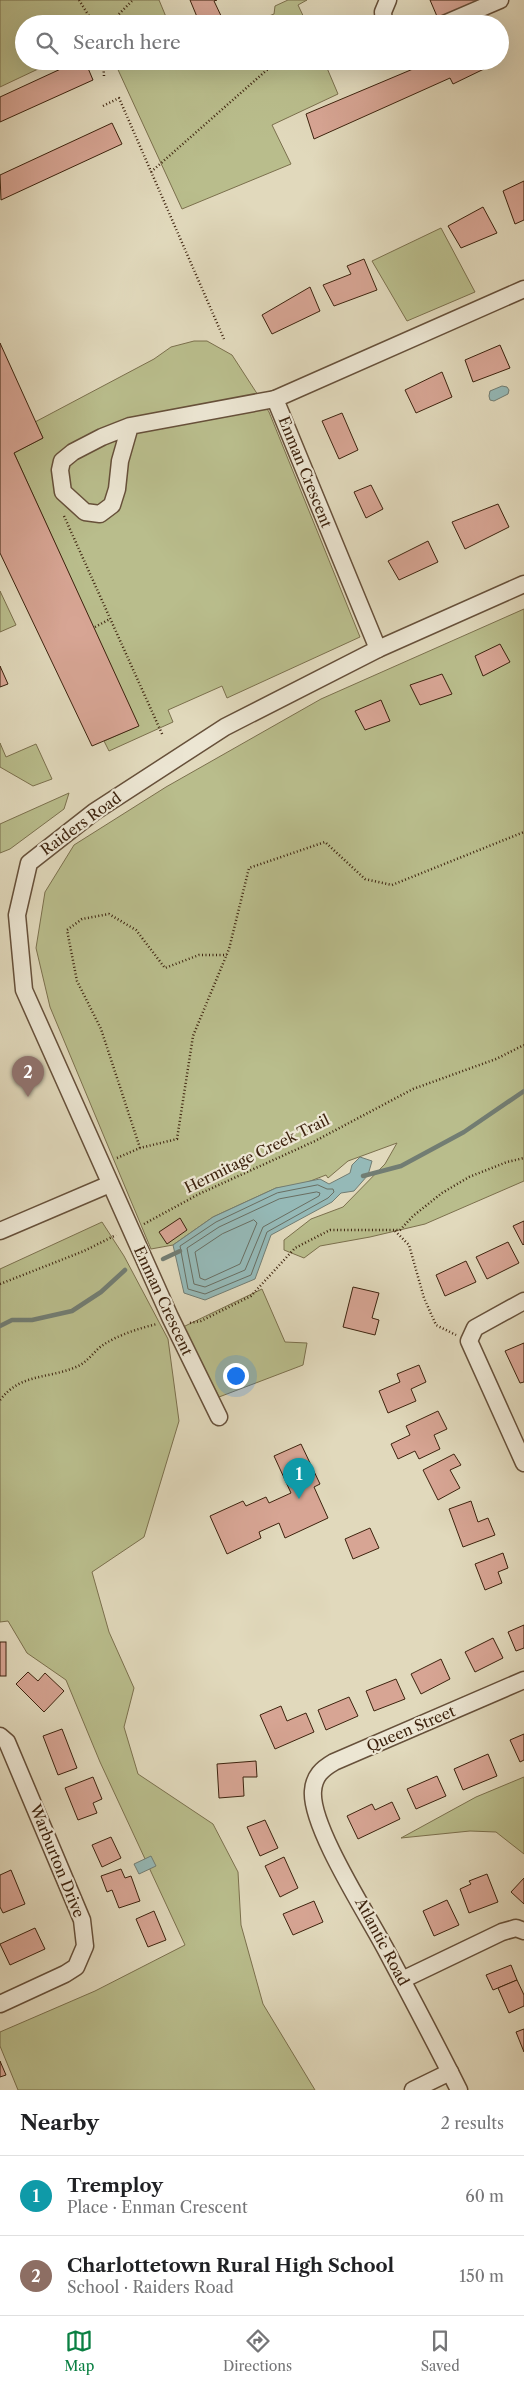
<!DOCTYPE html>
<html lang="en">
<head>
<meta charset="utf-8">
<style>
  body { margin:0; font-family:"Libre Caslon Text",serif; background:#f6f6f6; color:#202124 }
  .you { position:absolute; left:235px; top:1375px; width:18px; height:18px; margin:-12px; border:4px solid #fff; border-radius:50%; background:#1a73e8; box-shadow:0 0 0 8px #1a73e833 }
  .badge { display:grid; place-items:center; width:32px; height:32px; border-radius:50%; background:#0b8043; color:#fff; font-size:16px; font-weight:700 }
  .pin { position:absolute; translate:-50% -41px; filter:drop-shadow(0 1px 2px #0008) }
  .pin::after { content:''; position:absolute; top:26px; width:18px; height:15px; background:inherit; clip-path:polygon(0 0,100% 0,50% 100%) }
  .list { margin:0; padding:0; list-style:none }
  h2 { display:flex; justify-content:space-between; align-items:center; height:65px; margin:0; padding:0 20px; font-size:21px }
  h2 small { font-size:16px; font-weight:400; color:#757577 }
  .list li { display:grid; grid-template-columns:32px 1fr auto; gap:15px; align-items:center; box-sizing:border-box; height:80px; padding:0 20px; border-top:1px solid #e0e0e0 }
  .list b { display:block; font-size:19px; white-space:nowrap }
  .list p { margin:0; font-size:16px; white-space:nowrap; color:#757577 }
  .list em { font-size:16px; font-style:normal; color:#757577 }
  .icon { flex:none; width:28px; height:28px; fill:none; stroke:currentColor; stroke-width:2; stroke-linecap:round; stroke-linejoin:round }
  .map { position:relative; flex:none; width:524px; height:2090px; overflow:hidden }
  .search { position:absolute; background:#fff; box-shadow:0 5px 20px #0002; left:15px; right:15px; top:15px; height:55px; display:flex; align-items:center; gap:12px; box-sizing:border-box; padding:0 18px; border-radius:28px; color:#757577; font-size:19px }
  .sheet { height:225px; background:#fff }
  nav { display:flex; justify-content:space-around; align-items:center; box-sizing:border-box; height:70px; border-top:1px solid #e0e0e0; background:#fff; font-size:14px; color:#757577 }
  nav a { display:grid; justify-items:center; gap:2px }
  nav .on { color:#0b8043 }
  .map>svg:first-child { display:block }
  .green { fill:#b9bd8c; stroke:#7b704d }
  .water { fill:#95b9b7; stroke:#727d73 }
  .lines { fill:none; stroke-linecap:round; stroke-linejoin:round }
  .shore { stroke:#696e62; stroke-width:1 }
  .stream { stroke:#727d73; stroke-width:4.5 }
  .building { fill:#d7a594; stroke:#3d230e }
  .minor-casing { stroke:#66503a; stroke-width:19 }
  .path { stroke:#3d230e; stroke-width:2.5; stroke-dasharray:1 2.5; stroke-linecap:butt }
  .minor { stroke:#ece6d3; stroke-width:16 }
  .labels { text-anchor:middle; stroke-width:4.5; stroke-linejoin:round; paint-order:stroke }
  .street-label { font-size:15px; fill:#3d230e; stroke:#ece6d3 }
</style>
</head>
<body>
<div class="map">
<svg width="524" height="2090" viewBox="0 0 524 2090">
  <rect width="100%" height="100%" fill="#e1d9bc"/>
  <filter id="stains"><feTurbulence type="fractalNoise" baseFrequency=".004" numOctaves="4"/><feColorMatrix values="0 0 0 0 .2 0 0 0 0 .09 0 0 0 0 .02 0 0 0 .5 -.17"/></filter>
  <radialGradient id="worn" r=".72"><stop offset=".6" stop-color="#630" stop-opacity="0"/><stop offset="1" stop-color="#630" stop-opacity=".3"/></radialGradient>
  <g class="green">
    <polygon points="0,0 159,0 169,24 24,24 24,61 55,61 0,87"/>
    <polygon points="288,0 307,0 298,5 307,24 249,24 274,14 275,6"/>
    <polygon points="114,61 324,61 338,94 272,125 291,164 182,209"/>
    <polygon points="441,228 475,292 407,321 372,261"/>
    <polygon points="194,341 207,341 232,355 269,412 360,637 227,698 222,686 168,710 173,722 109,751 104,741 138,726 14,453 43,438 35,422 154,359 171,347"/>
    <polygon points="0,591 16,625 0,632"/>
    <polygon points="524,609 524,1181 425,1224 370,1237 320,1246 304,1258 284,1250 284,1240 311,1219 343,1207 385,1164 397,1143 348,1161 328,1178 326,1175 300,1185 276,1188 213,1217 173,1245 151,1249 50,1007 36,948 45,892 74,845 166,787 321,699"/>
    <polygon points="0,743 6,757 36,744 52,779 33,786 0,767"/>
    <polygon points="69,793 64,809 10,849 0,853 0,824"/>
    <polygon points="102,1222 124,1256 168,1339 179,1421 144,1537 92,1572 109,1632 134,1688 124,1727 138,1774 213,1824 238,1872 241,1925 263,2004 315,2090 18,2090 0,2046 0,2032 95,1991 185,1945 100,1762 66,1680 27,1653 8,1621 0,1622 0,1269"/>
    <polygon points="262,1289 285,1342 307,1343 303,1365 219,1397 183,1327"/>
    <polygon points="524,1777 524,1854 496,1832 470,1831 401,1838 476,1797"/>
  </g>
  <g class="water">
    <polygon points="502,386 507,387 509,390 508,394 494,401 490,400 489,396 490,391"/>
    <polygon points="360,1157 372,1161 368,1175 354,1191 341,1193 332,1202 271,1235 255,1279 205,1300 184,1293 173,1245 213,1217 276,1188 320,1179 329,1184 350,1173 352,1165"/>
    <polygon points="151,1856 156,1866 139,1874 134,1864"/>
  </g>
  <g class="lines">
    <g class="shore">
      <polygon points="318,1185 327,1189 333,1189 334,1192 328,1198 267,1232 251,1275 205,1294 188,1289 180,1246 216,1222 277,1193"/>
      <polygon points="317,1192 320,1193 319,1196 263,1227 245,1270 205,1287 194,1284 187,1248 219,1227 279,1199"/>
      <polygon points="254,1220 257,1223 240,1264 205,1280 200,1278 195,1252 222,1234"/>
    </g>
    <g class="stream">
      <polyline points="363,1176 401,1166 464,1132 524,1091"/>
      <polyline points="163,1259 180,1251"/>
      <polyline points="0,1326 12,1320 32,1320 72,1311 101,1292 125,1270"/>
    </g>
  </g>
  <g class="building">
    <polygon points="190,0 217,0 214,1 223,20 216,24 200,24"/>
    <polygon points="430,0 485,0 439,21"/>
    <polygon points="78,61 85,61 93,80 0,122 0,97"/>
    <polygon points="432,61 480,61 484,69 453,84 450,78 314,139 306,114"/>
    <polygon points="112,123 122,144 1,200 0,175"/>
    <polygon points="524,181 524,220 515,224 503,191"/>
    <polygon points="483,207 497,233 461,248 448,226"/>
    <polygon points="364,259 377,290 334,306 323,285 351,274 347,266"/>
    <polygon points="310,287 320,311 272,334 262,315"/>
    <polygon points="0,343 43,438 14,453 139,726 92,746 0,553"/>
    <polygon points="500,345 510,368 473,382 465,360"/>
    <polygon points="442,372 452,397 416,413 405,390"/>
    <polygon points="342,413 358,450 339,459 322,421"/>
    <polygon points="371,485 383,509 366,518 354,492"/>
    <polygon points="498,504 509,527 465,549 452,522"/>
    <polygon points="428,541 438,562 399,580 388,561"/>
    <polygon points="500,644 510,662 483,676 475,656"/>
    <polygon points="0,666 8,684 0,687"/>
    <polygon points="442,674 452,694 420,705 410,685"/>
    <polygon points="381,700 390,721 365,730 355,711"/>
    <polygon points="180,1218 187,1230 167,1244 159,1232"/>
    <polygon points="524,1221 524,1244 523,1245 513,1226"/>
    <polygon points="508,1242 519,1263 487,1279 476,1257"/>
    <polygon points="466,1261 476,1282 445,1296 436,1275"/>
    <polygon points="353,1287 379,1293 372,1318 379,1320 375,1335 343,1327"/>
    <polygon points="524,1343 524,1382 520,1383 505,1351"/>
    <polygon points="419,1365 426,1382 411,1389 416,1401 388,1413 379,1391 400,1382 397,1374"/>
    <polygon points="438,1411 447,1429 434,1435 440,1449 419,1459 415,1451 398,1459 391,1444 410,1435 406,1426"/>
    <polygon points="301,1444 320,1484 314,1487 328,1518 285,1538 279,1523 259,1532 261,1538 227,1554 210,1516 243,1501 246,1506 266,1497 269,1503 291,1493 274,1456"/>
    <polygon points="454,1454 461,1465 450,1470 460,1488 438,1500 423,1470"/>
    <polygon points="471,1501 478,1522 488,1518 495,1535 463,1547 449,1509"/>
    <polygon points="370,1528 379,1548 353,1559 345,1539"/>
    <polygon points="503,1553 508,1568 498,1572 502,1583 485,1590 475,1564"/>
    <polygon points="524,1625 524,1648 516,1651 508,1632"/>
    <polygon points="493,1638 503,1658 475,1672 465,1652"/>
    <rect x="0" y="1642" width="6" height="34"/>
    <polygon points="441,1659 450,1679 421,1694 411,1674"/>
    <polygon points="28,1672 38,1681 45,1673 64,1691 44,1712 16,1684"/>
    <polygon points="396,1679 405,1699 374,1711 366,1691"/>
    <polygon points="349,1697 358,1716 326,1730 318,1710"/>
    <polygon points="281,1706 287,1721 306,1713 314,1732 275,1749 260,1715"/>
    <polygon points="62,1729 77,1768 58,1775 43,1736"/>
    <polygon points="524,1734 524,1760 520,1762 510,1740"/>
    <polygon points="488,1754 497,1776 463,1790 454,1769"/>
    <polygon points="256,1761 257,1777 243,1777 244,1796 219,1798 217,1764"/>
    <polygon points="437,1776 446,1796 416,1809 407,1789"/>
    <polygon points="93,1777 102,1799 93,1803 97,1813 78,1820 65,1788"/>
    <polygon points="392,1802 400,1819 358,1839 347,1816 372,1804 375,1810"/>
    <polygon points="265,1820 278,1848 260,1856 247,1827"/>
    <polygon points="111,1837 121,1858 102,1867 92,1845"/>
    <polygon points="284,1857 298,1888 280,1897 265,1866"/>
    <polygon points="121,1869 125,1878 131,1876 140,1901 119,1908 112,1890 107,1892 101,1876"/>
    <polygon points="11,1870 25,1904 3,1913 0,1907 0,1875"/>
    <polygon points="487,1874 498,1902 469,1913 460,1889 471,1884 469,1881"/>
    <polygon points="524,1878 524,1904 511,1892"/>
    <polygon points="447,1900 459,1925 434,1936 423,1911"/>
    <polygon points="314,1901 323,1922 293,1935 283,1914"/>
    <polygon points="154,1911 166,1940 148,1947 136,1919"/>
    <polygon points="35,1928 45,1949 10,1965 0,1944"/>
    <polygon points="511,1965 517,1980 493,1990 486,1975"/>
    <polygon points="517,1980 524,1995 524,2006 509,2013 498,1988"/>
    <polygon points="524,2029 524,2052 516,2032"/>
    <polygon points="0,2061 6,2075 0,2077"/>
  </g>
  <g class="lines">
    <g class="minor-casing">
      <g id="minor">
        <polyline points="384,24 383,12 388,0"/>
        <polyline points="444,24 500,0"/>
        <polyline points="130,426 120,461 117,489 112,505 100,514 85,512 63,492 60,470 62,461 73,452 102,437 130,426 275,399"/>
        <polyline points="378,649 275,399 524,289"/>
        <polyline points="0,1231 110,1184"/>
        <polyline points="524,1301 475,1328 469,1341 524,1463"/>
        <polyline points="219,1417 170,1317 24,990 17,915 29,863 94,812 225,727 378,649 524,584"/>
        <polyline points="0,1736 7,1742 82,1920 85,1946 76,1967 65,1974 0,2004"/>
        <polyline points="402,1980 502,1932 516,1928 524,1931"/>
        <polyline points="413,2090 450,2072"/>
        <path d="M459 2090C435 2042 410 1995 385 1948 367 1914 310 1826 313 1791 314 1776 322 1769 334 1762L524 1680"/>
      </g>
    </g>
    <g class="path">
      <polyline points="79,0 94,24"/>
      <polyline points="109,24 133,0"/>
      <polyline points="103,61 104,76"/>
      <polyline points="103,106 119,98 224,339"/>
      <polyline points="151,172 277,61"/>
      <polyline points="64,516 163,736"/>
      <polyline points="95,627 110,619"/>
      <polyline points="140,1148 101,1029 77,981 67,930 82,919 109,914 136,930 165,968 199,955 227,955"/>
      <polyline points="117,1158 140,1148 177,1139 193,1036 229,949 249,868 325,842 365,879 392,885 524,832"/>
      <polyline points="144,1224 199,1194 315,1141 413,1089 496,1059 524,1045"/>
      <polyline points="395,1231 409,1245 424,1298 436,1325 456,1335"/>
      <polyline points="0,1284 84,1251 116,1235"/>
      <polyline points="190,1323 201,1321 251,1296 295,1248 330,1230 400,1230 413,1216 442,1193 469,1177 507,1162 524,1158"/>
      <path d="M0 1400C21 1373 48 1379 76 1367 87 1363 94 1351 103 1345 118 1335 140 1328 157 1324"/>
    </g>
    <use href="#minor" class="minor"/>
  </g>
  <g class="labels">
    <g class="street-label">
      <text transform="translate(305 472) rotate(68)" y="5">Enman Crescent</text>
      <text transform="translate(81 824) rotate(-36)" y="5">Raiders Road</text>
      <text transform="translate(257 1154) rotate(-26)" y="5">Hermitage Creek Trail</text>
      <text transform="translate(163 1301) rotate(65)" y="5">Enman Crescent</text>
      <text transform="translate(411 1729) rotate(-23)" y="5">Queen Street</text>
      <text transform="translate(57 1861) rotate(68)" y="5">Warburton Drive</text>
      <text transform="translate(382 1942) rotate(62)" y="5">Atlantic Road</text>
    </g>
  </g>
  <rect width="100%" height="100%" filter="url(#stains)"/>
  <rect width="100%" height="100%" fill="url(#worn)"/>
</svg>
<div class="you"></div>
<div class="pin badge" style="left:299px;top:1499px;background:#0f9aa8">1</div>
<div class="pin badge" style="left:28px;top:1097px;background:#8d6e63">2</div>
<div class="search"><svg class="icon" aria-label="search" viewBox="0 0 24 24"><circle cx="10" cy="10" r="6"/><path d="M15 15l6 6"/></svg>Search here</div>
</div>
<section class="sheet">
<h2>Nearby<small>2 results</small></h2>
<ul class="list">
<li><span class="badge" style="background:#0f9aa8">1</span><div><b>Tremploy</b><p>Place · Enman Crescent</p></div><em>60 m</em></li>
<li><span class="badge" style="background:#8d6e63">2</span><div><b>Charlottetown Rural High School</b><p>School · Raiders Road</p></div><em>150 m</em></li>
</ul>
</section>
<nav>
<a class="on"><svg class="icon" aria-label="map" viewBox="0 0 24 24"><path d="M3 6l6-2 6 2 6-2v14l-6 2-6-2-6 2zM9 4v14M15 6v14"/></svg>Map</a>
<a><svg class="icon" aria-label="directions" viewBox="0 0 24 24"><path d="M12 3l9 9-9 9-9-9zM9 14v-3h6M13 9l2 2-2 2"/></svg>Directions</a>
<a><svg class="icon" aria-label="saved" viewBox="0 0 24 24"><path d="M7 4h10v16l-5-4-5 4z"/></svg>Saved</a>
</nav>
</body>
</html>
